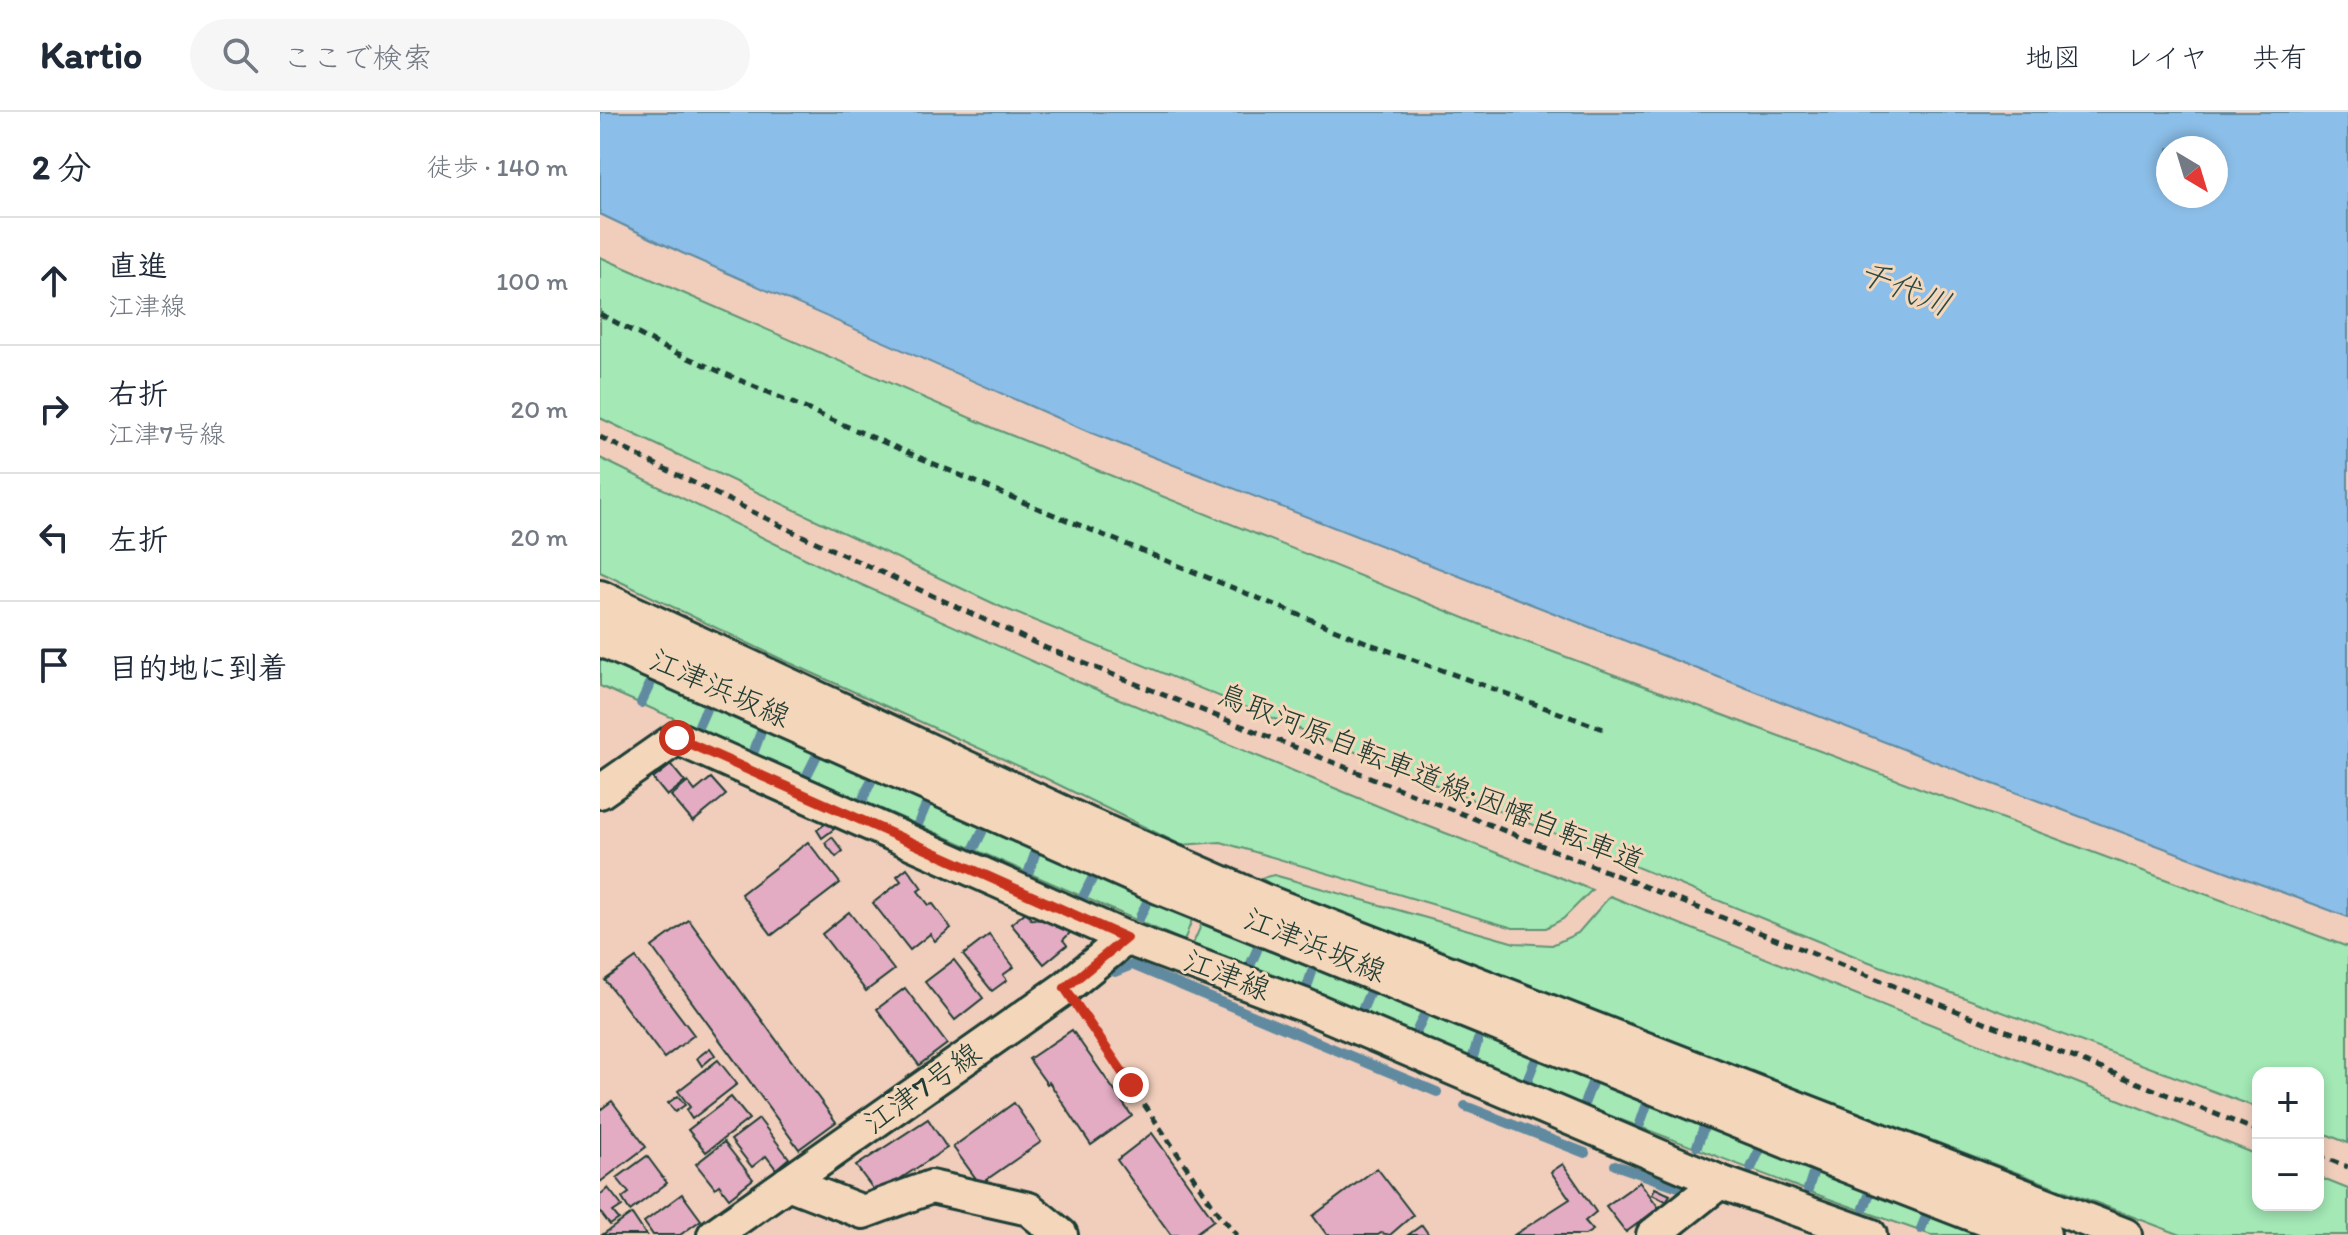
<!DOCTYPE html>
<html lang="ja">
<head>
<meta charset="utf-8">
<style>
  body { margin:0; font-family:Itim,"Klee One",sans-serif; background:#f6f6f7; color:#1f2937 }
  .controls { position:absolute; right:24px; bottom:24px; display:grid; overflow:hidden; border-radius:16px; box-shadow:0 4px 12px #0003 }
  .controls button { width:72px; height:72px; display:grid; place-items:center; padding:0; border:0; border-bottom:2px solid #e0e1e3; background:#fff; color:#1f2937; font:40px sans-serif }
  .compass { position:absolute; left:1556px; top:24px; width:72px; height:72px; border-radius:50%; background:#fff; box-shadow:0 4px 12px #0003; rotate:142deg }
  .stop { position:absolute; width:24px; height:24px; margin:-18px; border:6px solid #c8321e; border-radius:50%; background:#fff }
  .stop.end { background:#c8321e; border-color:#fff; box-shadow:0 2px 8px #0008 }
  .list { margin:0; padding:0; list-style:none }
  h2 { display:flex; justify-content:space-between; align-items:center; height:104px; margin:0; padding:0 32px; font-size:34px }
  h2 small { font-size:26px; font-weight:400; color:#747a83 }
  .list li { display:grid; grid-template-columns:52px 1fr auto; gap:24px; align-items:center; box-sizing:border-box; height:128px; padding:0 32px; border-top:2px solid #e0e1e3 }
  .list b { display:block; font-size:30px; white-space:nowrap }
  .list p { margin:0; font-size:26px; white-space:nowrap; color:#747a83 }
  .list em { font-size:26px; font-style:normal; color:#747a83 }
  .icon { flex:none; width:44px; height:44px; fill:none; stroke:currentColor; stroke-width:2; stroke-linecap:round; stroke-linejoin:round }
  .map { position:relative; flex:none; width:1748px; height:1123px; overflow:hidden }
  header { display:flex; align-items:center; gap:48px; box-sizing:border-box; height:112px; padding:0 40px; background:#fff; border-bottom:2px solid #e0e1e3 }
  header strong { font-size:38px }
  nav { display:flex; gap:44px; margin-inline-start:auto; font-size:28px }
  .search { width:560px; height:72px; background:#f6f6f7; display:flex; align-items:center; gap:20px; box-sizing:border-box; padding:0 28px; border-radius:44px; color:#747a83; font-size:30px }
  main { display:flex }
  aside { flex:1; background:#fff }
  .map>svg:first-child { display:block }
  .green { fill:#a3e8b5; stroke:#619274; stroke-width:2 }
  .water { fill:#8bbee8; stroke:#608aa0; stroke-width:2; fill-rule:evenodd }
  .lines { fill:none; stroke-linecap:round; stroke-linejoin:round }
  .stream { stroke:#608aa0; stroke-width:10 }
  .building { fill:#e3acc3; stroke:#1f3d34; stroke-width:2 }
  .minor-casing { stroke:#1f3d34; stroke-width:38 }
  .tertiary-casing { stroke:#1f3d34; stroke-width:48 }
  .path { stroke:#1f3d34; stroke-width:5; stroke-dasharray:8 6; stroke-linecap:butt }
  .minor { stroke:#f4d7ba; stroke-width:32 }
  .tertiary { stroke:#f4d7ba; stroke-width:42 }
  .route { stroke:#c8321e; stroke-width:10 }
  .labels { text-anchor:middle; stroke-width:6; stroke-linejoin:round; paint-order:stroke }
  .street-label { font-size:30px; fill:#1f3d34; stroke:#f4d7ba }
  .water-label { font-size:32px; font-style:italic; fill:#2a4a46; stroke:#f4d7ba }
</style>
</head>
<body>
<header>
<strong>Kartio</strong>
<div class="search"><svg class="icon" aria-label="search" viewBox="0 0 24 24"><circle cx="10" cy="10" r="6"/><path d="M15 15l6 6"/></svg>ここで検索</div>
<nav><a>地図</a><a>レイヤ</a><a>共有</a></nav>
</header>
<main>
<aside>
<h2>2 分<small>徒歩 · 140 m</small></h2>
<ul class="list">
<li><svg class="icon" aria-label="ahead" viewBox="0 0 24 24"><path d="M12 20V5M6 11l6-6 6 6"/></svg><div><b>直進</b><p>江津線</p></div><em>100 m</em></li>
<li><svg class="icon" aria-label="right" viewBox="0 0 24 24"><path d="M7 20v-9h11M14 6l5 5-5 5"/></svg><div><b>右折</b><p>江津7号線</p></div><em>20 m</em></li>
<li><svg class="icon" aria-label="left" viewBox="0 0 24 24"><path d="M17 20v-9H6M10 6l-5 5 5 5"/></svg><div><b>左折</b></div><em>20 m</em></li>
<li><svg class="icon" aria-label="arrive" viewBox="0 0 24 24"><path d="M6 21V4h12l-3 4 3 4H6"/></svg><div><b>目的地に到着</b></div></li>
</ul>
</aside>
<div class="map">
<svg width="1748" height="1123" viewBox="0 0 1748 1123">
  <rect width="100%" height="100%" fill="#f1cebc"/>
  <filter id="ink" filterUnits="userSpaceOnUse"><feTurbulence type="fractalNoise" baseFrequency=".0125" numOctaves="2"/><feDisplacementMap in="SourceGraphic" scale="16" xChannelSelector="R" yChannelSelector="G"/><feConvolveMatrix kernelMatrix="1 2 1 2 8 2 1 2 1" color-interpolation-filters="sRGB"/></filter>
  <g filter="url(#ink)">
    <g class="green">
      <polygon points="0,145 398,318 899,520 1748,835 1748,1031 1718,1019 1718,961 1658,961 1658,996 1264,848 401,495 0,306"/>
      <polygon points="0,346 231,459 476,569 807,706 992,778 963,807 946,816 913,816 621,730 581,733 445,666 179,546 0,460"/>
      <polygon points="0,542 593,805 584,829 0,574"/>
      <polygon points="674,763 915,831 952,833 978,821 1010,784 1658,1043 1658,1093 1718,1093 1718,1065 1748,1077 1748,1123 1581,1123 1155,961 1035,920 743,804 677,776 661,766"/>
      <polygon points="602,811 908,936 1397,1123 1331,1123 1221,1084 862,947 592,834"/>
    </g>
    <path class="water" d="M0 0H1748V805L1380 667 489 320 82 141 0 102ZM1568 36H1616V84H1568Z"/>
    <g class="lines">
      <g class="stream">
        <polyline points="41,591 51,570"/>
        <polyline points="99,613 107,595"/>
        <polyline points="154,639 161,620"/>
        <polyline points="207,663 218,641"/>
        <polyline points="263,687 272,667"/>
        <polyline points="318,712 326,693"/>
        <polyline points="375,734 382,720"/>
        <polyline points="429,759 435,742"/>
        <polyline points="484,783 492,767"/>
        <polyline points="540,805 547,790"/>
        <polyline points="649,856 657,838"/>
        <polyline points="515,860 532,853 837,980"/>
        <polyline points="706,878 712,860"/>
        <polyline points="761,901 769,882"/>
        <polyline points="815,923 823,905"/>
        <polyline points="872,948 878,928"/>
        <polyline points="927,969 935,949"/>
        <polyline points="984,992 992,971"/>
        <polyline points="865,994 985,1041"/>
        <polyline points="1040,1012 1047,992"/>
        <polyline points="1097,1034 1104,1015"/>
        <polyline points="1015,1053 1090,1079"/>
        <polyline points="1151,1056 1160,1037"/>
        <polyline points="1208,1077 1214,1058"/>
        <polyline points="1264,1096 1270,1081"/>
        <polyline points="1321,1117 1328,1100"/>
      </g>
    </g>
    <g class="building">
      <polygon points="71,653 85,670 67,684 53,667"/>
      <polygon points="111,666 126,683 93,710 71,684 88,670 95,679"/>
      <polygon points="229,709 234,717 222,726 217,718"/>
      <polygon points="232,725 243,739 236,745 225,731"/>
      <polygon points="208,730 240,771 172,823 141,782"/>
      <polygon points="307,756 322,776 318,779 329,793 333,792 351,816 335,829 330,822 310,838 273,791 301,769 297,764"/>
      <polygon points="249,800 294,858 266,879 222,822"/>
      <polygon points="426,800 431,807 452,809 456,815 462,811 470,821 463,828 467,833 444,852 411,812"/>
      <polygon points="89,808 236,1010 199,1037 52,835"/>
      <polygon points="389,823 414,855 403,863 407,868 392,879 363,843"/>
      <polygon points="36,846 94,923 64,946 5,868"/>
      <polygon points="354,848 383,886 355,908 325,870"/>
      <polygon points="305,876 347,932 319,953 277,897"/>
      <polygon points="472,918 532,1004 491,1033 449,970 447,972 429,947"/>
      <polygon points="110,936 115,943 102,954 97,946"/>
      <polygon points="118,948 137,972 92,1007 86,998 90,995 78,979"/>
      <polygon points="78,984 85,993 75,1000 68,991"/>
      <polygon points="131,985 149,1007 106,1040 88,1018"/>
      <polygon points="12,989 46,1035 0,1070 0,998"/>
      <polygon points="414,991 441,1030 380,1072 353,1035"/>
      <polygon points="159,1007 189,1046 176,1057 166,1044 152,1055 131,1028"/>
      <polygon points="328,1007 347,1036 277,1082 256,1054"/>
      <polygon points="552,1021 614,1108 593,1123 571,1123 517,1048"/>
      <polygon points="124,1030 153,1067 129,1086 119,1073 115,1076 96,1052"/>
      <polygon points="47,1044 67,1071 30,1099 22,1086 29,1081 17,1066"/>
      <polygon points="963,1052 996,1100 985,1109 993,1118 985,1123 914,1123 970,1087 951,1060"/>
      <polygon points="777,1056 813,1103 790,1123 781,1121 778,1123 727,1123 713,1104"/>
      <polygon points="1040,1070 1059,1096 1026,1120 1006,1094"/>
      <polygon points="8,1076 22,1094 13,1100 19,1107 10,1113 0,1100 0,1083"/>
      <polygon points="1055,1076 1070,1083 1066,1089 1052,1082"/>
      <polygon points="82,1082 101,1108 80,1123 53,1123 44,1110"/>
      <polygon points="32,1102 46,1123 2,1123"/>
      <polygon points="822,1113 829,1123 808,1123"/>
    </g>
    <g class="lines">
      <g class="minor-casing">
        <g id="minor">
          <polyline points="0,485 490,713 662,788 1525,1123"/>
          <polyline points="0,680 77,626 526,826 704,893 1120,1070 1270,1123"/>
          <polyline points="188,1071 263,1100 331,1075 429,1097 461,1123"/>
          <polyline points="114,1123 465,876 526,826"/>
          <polyline points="1053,1123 1120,1070"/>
        </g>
      </g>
      <g class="tertiary-casing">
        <polyline id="tertiary" points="0,522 562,771 1238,1045 1439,1123"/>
      </g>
      <g class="path">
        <polyline points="0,202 65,236 425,391 773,533 1006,618"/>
        <polyline points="0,325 194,420 446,536 1658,1019"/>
        <polyline points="481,900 618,1101 637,1123"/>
        <polyline points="1718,1043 1748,1055"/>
      </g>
      <use href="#minor" class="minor"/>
      <use href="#tertiary" class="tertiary"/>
    </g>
  </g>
  <g class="lines" filter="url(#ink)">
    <polyline class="route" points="77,626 526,826 465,876 531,973"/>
  </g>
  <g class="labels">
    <g class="street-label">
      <text transform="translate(120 576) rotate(24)" y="10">江津浜坂線</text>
      <text transform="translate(831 666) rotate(22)" y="10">鳥取河原自転車道線;因幡自転車道</text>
      <text transform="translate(715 833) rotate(22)" y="10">江津浜坂線</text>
      <text transform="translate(627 863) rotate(21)" y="10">江津線</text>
      <text transform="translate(322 976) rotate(-35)" y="10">江津7号線</text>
    </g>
    <g class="water-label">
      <text transform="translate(1305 176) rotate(22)" y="11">千代川</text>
    </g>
  </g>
</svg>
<div class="controls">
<button>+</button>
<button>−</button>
</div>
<svg class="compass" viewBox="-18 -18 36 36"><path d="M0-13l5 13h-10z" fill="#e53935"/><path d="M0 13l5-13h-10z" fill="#747a83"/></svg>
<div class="stop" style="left:77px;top:626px"></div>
<div class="stop end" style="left:531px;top:973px"></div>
</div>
</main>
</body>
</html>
